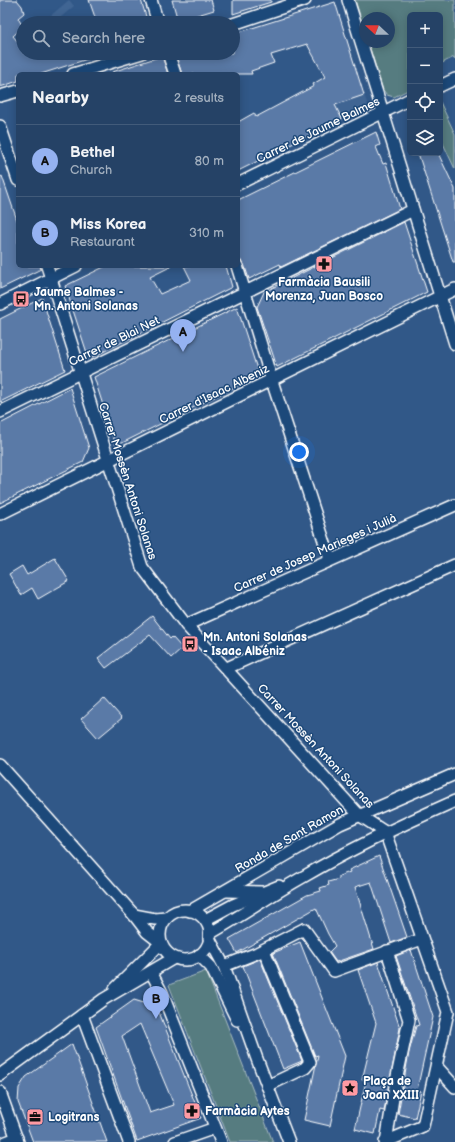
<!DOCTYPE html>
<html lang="en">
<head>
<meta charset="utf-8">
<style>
  body { margin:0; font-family:"Balsamiq Sans",sans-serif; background:#2d496c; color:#f1f3f6 }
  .controls { position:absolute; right:12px; top:12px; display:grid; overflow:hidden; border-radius:6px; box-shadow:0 2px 10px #0003 }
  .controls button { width:36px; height:36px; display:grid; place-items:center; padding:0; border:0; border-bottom:1px solid #425b7a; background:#254266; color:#f1f3f6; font:20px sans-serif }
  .compass { position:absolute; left:359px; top:12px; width:36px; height:36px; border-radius:50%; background:#254266; box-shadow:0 2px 10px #0003; rotate:292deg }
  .you { position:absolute; left:299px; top:452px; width:14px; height:14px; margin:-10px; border:3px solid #fff; border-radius:50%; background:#1a73e8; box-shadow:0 0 0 6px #1a73e833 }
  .badge { display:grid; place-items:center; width:26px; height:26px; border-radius:50%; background:#95b2f1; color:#111; font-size:13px; font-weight:700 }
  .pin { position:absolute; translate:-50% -33px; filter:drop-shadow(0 1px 2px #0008) }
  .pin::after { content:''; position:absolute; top:21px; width:14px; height:12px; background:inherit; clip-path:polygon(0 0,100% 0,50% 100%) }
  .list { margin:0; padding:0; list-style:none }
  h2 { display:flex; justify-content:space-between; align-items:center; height:52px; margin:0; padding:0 16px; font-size:17px }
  h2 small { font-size:13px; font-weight:400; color:#a3b0bf }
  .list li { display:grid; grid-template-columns:26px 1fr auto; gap:12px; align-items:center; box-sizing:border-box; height:72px; padding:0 16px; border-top:1px solid #425b7a }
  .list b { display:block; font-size:15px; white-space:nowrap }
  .list p { margin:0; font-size:13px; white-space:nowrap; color:#a3b0bf }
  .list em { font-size:13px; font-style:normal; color:#a3b0bf }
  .icon { flex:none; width:22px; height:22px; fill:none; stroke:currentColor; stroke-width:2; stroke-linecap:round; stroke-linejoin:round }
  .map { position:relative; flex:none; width:455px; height:1142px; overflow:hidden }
  .search { position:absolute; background:#254266; box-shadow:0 2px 10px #0003; left:16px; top:16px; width:224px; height:44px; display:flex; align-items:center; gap:10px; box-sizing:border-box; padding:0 14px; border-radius:22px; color:#a3b0bf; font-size:15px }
  .panel { position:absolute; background:#254266; box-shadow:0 2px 10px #0003; left:16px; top:72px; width:224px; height:196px; border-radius:6px }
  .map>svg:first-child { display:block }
  .built { fill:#416593 }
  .green { fill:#567b80; stroke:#aabdc0 }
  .building { fill:#5a7aa7; stroke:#fff; fill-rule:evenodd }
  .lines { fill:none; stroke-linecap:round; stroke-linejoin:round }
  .street-casing { stroke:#fff; stroke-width:14 }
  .street { stroke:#1f4a7a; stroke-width:11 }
  .labels { text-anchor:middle; stroke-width:3; stroke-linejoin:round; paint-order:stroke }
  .street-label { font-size:12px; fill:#fff; stroke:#1f4a7a }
  .poi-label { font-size:12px; font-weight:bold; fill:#fff; stroke:#1f4a7a; text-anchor:start }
</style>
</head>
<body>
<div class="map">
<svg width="455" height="1142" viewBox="0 0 455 1142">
  <rect width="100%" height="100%" fill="#315888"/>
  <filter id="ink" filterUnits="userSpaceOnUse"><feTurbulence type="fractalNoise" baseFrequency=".025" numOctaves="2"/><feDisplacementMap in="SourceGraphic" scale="8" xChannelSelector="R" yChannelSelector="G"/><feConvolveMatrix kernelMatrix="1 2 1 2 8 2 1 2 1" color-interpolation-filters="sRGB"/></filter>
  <g filter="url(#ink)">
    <g class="built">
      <polygon points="69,0 74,6 54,23 42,23"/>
      <polygon points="355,67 368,106 342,119 330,94"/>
    </g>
    <g class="green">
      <polygon points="355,0 455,0 455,59 454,57 440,64 440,15 410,15 410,89 394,97 387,95 383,90 368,42 389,42 389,18 365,18 365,31"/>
      <polygon points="440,102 455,134 455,169 440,137"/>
      <polygon points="206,971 273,1142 230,1142 169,985"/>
    </g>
    <g class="building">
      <polygon points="0,0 17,0 22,6 24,13 18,18 23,27 13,36 23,48 23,53 100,53 100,55 41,74 18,74 18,81 0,87"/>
      <polygon points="89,0 141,0 148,23 97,23"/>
      <polygon points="172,0 211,0 214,10 178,21"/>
      <polygon points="233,0 271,0 271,2 233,14"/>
      <polygon points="335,2 364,95 335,105 342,119 238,171 238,122 254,113 256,117 314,86 313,84 325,77 307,44 271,55 274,63 251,71 252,74 182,74 175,53 233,53 233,34"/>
      <polygon points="162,56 168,74 112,74 112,72"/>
      <polygon points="376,132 380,145 376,147 383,164 386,163 400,209 281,267 280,264 249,279 244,264 238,259 238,200"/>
      <polygon points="418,153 438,153 455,189 455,262 453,262 444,234"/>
      <polygon points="2,176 18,223 18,266 40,266 41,269 0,289 0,177"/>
      <polygon points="404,222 427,292 277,367 257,307 264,292"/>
      <polygon points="106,266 172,266 150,277 160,294 191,280 184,266 226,266 232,287 89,359 65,286"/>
      <polygon points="42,298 65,370 0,402 0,319"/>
      <polygon points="237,307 259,375 116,446 94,377"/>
      <polygon points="70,388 89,448 83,462 0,503 0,424"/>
      <polygon points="55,558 69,581 38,599 32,588 21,595 9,574 22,566 27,575"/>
      <polygon points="152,616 170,639 172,637 182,648 171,658 150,635 106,668 98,658"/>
      <polygon points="104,698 122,718 98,738 81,719"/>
      <polygon points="379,856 407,937 391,943 371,882 355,887 374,949 336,962 329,952 335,946 328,934 316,908 237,953 229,939 307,895 321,891 320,888 329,885 328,882 339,879 339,876 350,872 349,870"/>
      <polygon points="300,942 345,1056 330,1126 304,1120 318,1055 315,1056 273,953"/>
      <polygon points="411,950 433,1017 417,1090 421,1091 415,1118 398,1114 409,1052 416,1026 419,1025 396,956"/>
      <polygon points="260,959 302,1061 283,1069 243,966"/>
      <polygon points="378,962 400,1028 384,1111 380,1110 375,1134 355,1129 366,1081 362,1080 376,1023 358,970"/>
      <path d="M134 1000 157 1007 201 1118 137 1141 96 1027ZM140 1024 174 1105 150 1113 122 1036Z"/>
      <polygon points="72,1044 107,1142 33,1142 18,1102 19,1088 26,1077"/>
    </g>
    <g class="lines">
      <g class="street-casing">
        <g id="street">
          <polyline points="151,0 158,23"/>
          <polyline points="348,0 455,344"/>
          <polyline points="233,24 305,0"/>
          <polyline points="168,53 175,74"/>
          <polyline points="73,74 142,53"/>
          <polyline points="440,86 455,79"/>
          <polyline points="0,96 18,91"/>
          <polyline points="0,126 18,180"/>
          <polyline points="238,184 410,99"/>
          <polyline points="47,266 142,567 186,625 359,815 385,832"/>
          <polyline points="237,266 272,381 330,559"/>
          <polyline points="0,304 76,266"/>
          <polyline points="0,412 413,210"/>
          <polyline points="0,514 455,289"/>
          <polyline points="186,625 455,505"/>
          <polyline points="227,668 455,565"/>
          <polyline points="0,765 134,915 147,932 161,943"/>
          <polyline points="385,832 448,1012 423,1126 385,1142"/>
          <polyline points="226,891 261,892"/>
          <circle cx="185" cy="935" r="25"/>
          <polyline points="190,911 340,824 455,774"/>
          <polyline points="134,915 155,919 166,918"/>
          <polyline points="205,920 233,905 279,886"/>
          <path d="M209 934C241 916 271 895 303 877 352 848 403 824 455 801"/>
          <polyline points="209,938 224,966 257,1059 289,1142"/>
          <polyline points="264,950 310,1062 305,1068 267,1086"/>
          <polyline points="199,955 211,967 237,1020"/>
          <polyline points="224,966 257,953 304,929 334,971 422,939"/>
          <polyline points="151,972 162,993 221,1142"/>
          <polyline points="115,989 161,943"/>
          <polyline points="82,1015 129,1142"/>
          <polyline points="437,1067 455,1087"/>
          <polyline points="0,1075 104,999 174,958"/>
          <polyline points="0,1092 18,1142"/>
          <polyline points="6,1142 17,1138"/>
          <polyline points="175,1142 215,1128"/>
          <polyline points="386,1142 395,1086 409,1020 387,951"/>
        </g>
      </g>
      <use href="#street" class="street"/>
    </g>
  </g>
  <defs>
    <g id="pharmacy-square" transform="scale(0.9)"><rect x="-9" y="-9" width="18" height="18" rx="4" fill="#ff9aa2" stroke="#1f4a7a"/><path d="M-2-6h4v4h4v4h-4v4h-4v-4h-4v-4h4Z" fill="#111"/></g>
    <g id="bus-square" transform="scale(0.9)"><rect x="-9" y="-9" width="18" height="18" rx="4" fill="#ff9aa2" stroke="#1f4a7a"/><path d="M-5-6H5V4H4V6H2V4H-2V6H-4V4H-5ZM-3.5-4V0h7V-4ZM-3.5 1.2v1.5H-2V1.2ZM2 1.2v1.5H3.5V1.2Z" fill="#111"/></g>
    <g id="sight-square" transform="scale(0.9)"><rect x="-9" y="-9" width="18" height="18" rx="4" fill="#ff9aa2" stroke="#1f4a7a"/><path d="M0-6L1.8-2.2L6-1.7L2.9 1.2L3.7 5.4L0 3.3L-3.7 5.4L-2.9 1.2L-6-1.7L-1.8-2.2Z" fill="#111"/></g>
    <g id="office-square" transform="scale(0.9)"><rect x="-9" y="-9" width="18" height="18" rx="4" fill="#ff9aa2" stroke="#1f4a7a"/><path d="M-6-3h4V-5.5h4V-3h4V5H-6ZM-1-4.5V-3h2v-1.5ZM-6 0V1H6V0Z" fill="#111"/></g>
  </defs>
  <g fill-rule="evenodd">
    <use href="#pharmacy-square" x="324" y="264"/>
    <use href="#bus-square" x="21" y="299"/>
    <use href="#bus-square" x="190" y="644"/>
    <use href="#sight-square" x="350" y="1088"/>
    <use href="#pharmacy-square" x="192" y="1111"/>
    <use href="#office-square" x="35" y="1117"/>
  </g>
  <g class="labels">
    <g class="street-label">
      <text transform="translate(318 130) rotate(-26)" y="4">Carrer de Jaume Balmes</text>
      <text transform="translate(114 341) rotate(-26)" y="4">Carrer de Blai Net</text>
      <text transform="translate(214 394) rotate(-26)" y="4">Carrer d'Isaac Albeniz</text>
      <text transform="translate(128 481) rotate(72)" y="4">Carrer Mossèn Antoni Solanas</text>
      <text transform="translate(315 553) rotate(-24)" y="4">Carrer de Josep Marieges i Julià</text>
      <text transform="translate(316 746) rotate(47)" y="4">Carrer Mossèn Antoni Solanas</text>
      <text transform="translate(289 839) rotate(-30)" y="4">Ronda de Sant Ramon</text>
    </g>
    <g class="poi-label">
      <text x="324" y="286" text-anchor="middle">Farmàcia Bausili<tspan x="324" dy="14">Morenza, Juan Bosco</tspan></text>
      <text x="34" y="296">Jaume Balmes -<tspan x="34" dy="14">Mn. Antoni Solanas</tspan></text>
      <text x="203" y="641">Mn. Antoni Solanas<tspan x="203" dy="14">- Isaac Albéniz</tspan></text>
      <text x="363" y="1085">Plaça de<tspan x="363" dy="14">Joan XXIII</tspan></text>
      <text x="205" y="1115">Farmàcia Aytes</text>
      <text x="48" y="1121">Logitrans</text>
    </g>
  </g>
</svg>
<div class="controls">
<button>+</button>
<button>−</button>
<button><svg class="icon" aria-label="locate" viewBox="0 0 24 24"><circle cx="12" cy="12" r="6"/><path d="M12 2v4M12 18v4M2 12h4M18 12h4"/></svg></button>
<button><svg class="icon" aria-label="layers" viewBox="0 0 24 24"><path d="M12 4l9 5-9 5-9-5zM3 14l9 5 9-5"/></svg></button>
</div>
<svg class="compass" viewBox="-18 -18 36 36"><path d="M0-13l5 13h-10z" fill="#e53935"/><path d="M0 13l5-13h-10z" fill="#a3b0bf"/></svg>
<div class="you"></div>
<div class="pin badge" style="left:183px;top:352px">A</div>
<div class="pin badge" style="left:156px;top:1019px">B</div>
<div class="search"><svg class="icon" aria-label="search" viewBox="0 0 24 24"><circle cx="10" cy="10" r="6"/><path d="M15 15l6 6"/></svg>Search here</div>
<section class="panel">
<h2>Nearby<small>2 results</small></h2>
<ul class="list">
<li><span class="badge">A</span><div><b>Bethel</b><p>Church</p></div><em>80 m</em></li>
<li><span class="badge">B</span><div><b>Miss Korea</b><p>Restaurant</p></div><em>310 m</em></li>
</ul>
</section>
</div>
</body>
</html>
